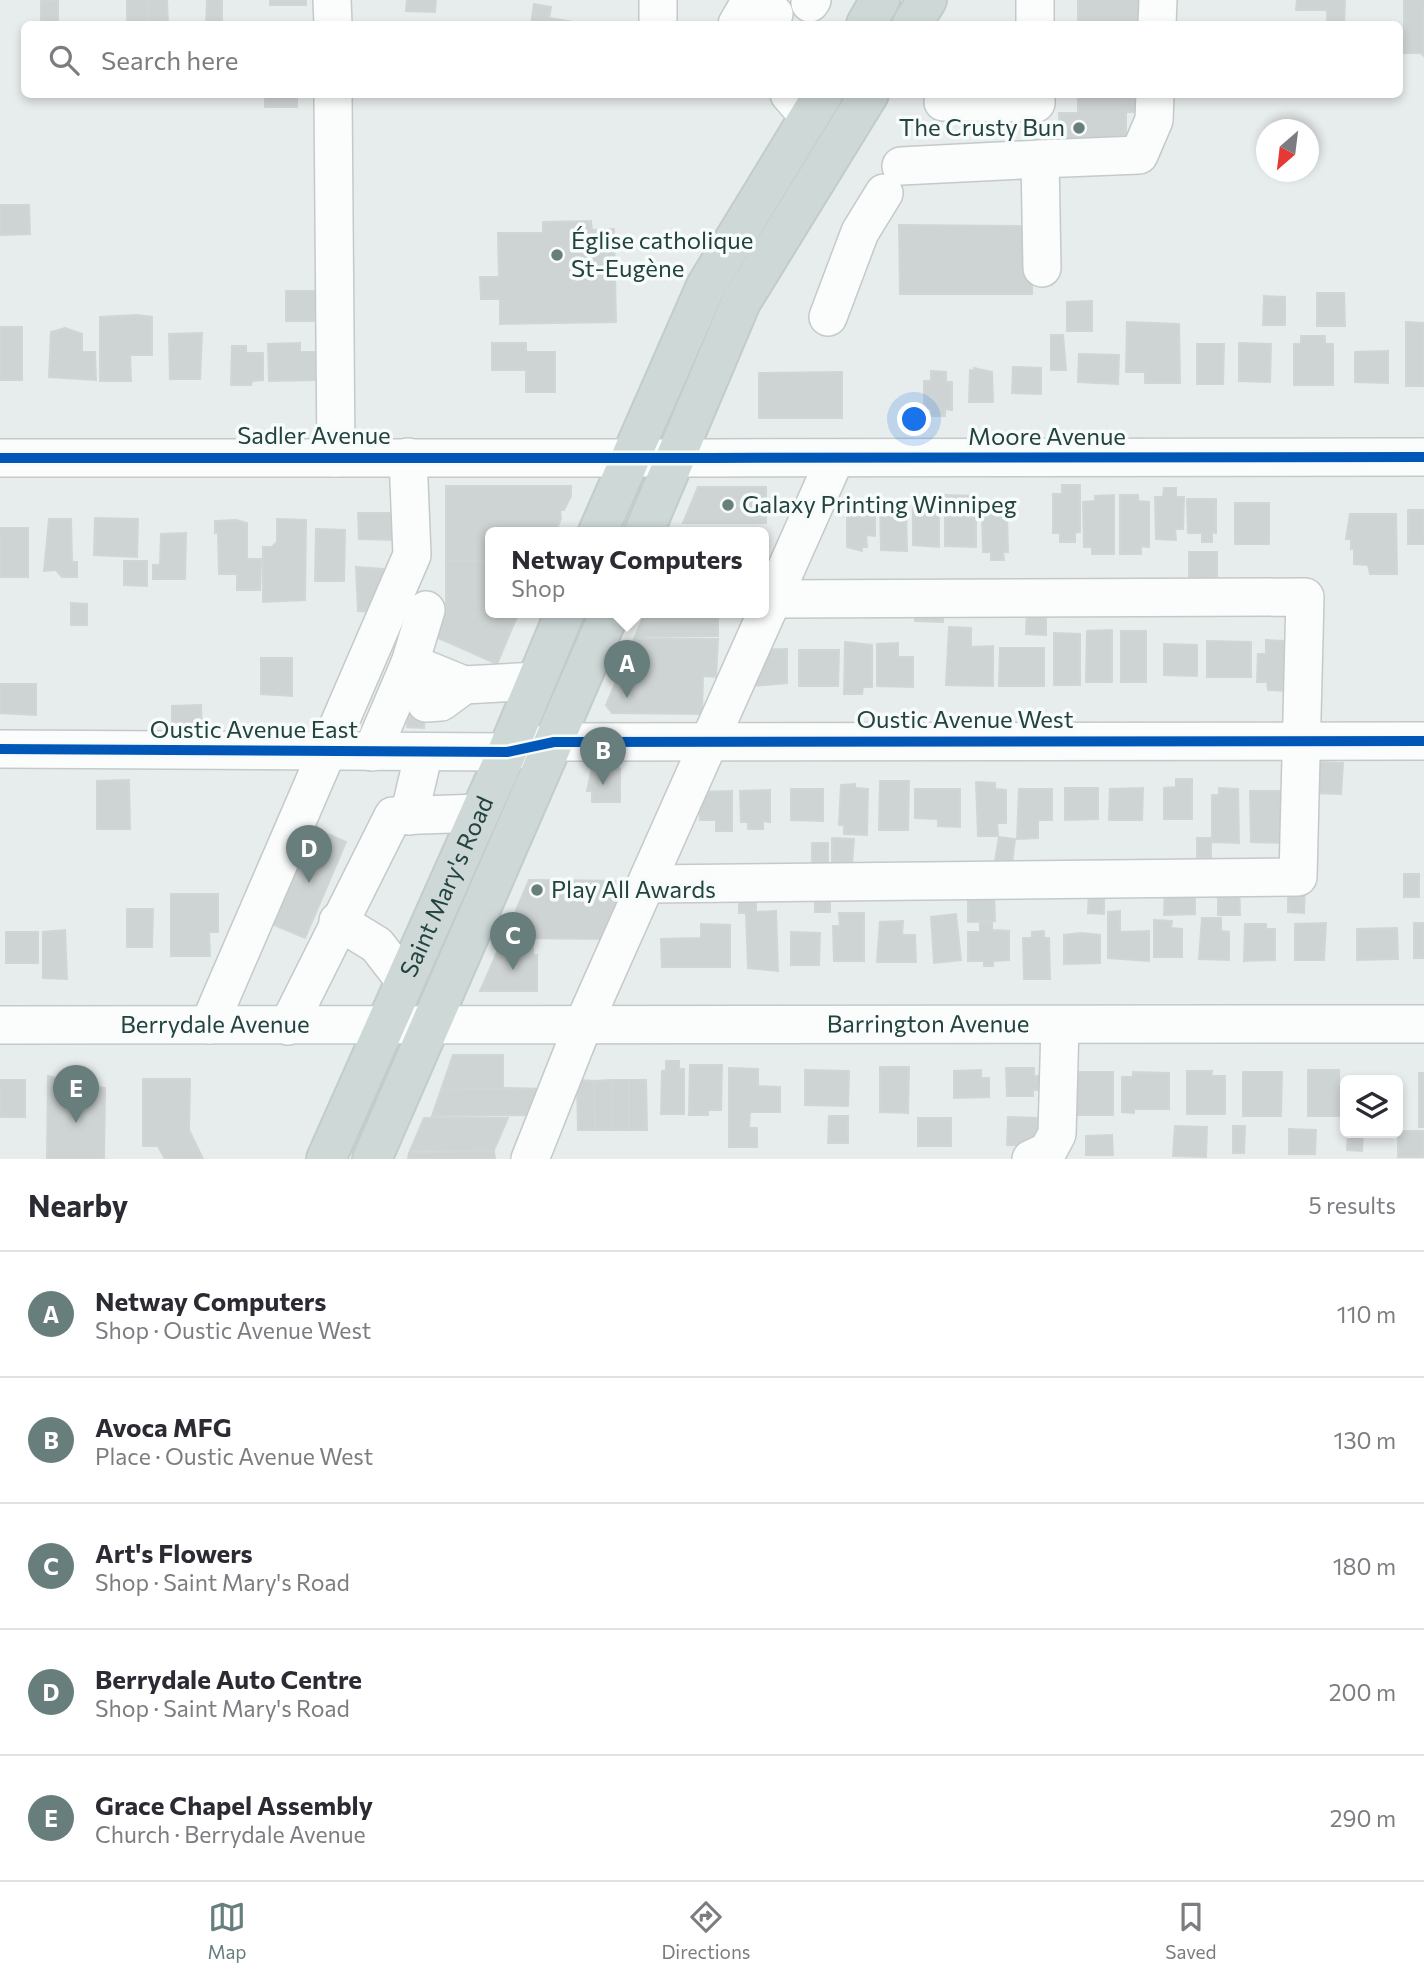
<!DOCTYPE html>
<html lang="en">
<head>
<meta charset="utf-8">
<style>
  body { margin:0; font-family:Commissioner,sans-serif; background:#f7f7f7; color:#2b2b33 }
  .controls { position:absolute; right:21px; bottom:21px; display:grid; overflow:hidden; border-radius:10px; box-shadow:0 4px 10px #0003 }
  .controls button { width:63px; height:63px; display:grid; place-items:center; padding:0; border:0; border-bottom:2px solid #e1e1e2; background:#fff; color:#2b2b33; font:35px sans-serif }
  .compass { position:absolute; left:1256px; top:119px; width:63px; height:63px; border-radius:50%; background:#fff; box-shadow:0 4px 10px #0003; rotate:208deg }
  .you { position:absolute; left:915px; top:420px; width:24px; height:24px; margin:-18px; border:5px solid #fff; border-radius:50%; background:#1a73e8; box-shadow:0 0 0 10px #1a73e833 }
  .badge { display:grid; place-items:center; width:46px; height:46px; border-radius:50%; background:#677e7c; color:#fff; font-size:23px; font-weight:700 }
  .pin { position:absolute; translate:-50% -58px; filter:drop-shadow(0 2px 4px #0008) }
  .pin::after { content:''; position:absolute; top:37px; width:24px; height:21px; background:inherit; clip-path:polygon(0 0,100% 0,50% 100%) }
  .popup { position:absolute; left:485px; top:527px; width:284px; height:91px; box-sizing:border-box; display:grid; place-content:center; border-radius:10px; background:#fff; filter:drop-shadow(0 2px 5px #0005); font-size:23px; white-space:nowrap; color:#7c7c81 }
  .popup b { font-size:26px; color:#2b2b33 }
  .popup::after { content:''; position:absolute; left:50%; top:100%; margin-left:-14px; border:14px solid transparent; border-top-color:#fff }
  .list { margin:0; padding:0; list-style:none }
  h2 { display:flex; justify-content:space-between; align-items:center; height:91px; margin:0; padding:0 28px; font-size:30px }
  h2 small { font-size:23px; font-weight:400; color:#7c7c81 }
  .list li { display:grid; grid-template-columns:46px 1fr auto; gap:21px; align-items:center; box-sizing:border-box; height:126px; padding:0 28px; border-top:2px solid #e1e1e2 }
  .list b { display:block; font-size:26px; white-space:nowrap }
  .list p { margin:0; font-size:23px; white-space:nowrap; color:#7c7c81 }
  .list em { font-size:23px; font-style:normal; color:#7c7c81 }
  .icon { flex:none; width:38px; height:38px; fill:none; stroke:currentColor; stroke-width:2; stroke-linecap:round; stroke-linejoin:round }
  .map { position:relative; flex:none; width:1424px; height:1159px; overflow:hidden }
  .search { position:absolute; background:#fff; box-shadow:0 4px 10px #0003; left:21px; right:21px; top:21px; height:77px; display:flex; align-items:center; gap:18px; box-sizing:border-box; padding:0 24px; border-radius:10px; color:#7c7c81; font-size:26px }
  .sheet { height:721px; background:#fff }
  nav { display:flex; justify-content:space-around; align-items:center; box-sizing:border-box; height:98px; border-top:2px solid #e1e1e2; background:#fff; font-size:19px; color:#7c7c81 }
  nav a { display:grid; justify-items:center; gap:4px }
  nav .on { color:#677e7c }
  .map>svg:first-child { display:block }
  .building { fill:#ced4d3; stroke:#d0d6d5; stroke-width:2 }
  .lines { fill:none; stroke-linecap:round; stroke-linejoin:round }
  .minor-casing { stroke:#c4cac9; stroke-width:40 }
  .major-casing { stroke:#c2ccca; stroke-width:42 }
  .minor { stroke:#fbfcfc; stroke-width:37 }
  .major { stroke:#ced8d7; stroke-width:38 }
  .cycleway-casing { stroke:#f7fbfa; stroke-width:15 }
  .cycleway { stroke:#0057b8; stroke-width:10 }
  .poi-dot { fill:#677e7c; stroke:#f7fbfa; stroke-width:2.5 }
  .labels { text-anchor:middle; stroke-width:7; stroke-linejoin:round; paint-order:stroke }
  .poi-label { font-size:24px; fill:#224340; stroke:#f7fbfa; text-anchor:start }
  .street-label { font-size:24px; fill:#224340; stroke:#f7fbfa }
</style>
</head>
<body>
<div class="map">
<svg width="1424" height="1159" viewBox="0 0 1424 1159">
  <rect width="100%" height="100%" fill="#e7edec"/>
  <g class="building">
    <polygon points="127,0 148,0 149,24 127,24"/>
    <polygon points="148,0 167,0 168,24 149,24"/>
    <polygon points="207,0 222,0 222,24 206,24"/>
    <rect x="270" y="0" width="36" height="5"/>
    <polygon points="407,0 436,0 435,12 406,11"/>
    <rect x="1078" y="0" width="72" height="24"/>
    <polygon points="1297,0 1345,0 1344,24 1327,24 1327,10 1296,10"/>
    <polygon points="1404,0 1424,0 1424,56 1421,53 1404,53"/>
    <rect x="41" y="1" width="17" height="23"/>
    <polygon points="534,4 551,7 549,18 574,22 573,24 531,24"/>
    <rect x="265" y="94" width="32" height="13"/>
    <polygon points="1078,94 1149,94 1149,112 1126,112 1126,144 1060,144 1059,113 1078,113"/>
    <polygon points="0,205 29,205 30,234 0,235"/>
    <polygon points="591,221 592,230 614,229 616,322 500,324 500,299 481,299 480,277 499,277 498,233 543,233 543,222"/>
    <polygon points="899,225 1032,226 1032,294 900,294"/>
    <rect x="286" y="291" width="33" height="30"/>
    <polygon points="1317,293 1344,293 1345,326 1317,326"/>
    <polygon points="1264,296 1285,297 1285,325 1263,325"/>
    <polygon points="1092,301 1092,331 1067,331 1067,302"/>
    <polygon points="136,315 152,317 152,355 130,355 131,381 100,381 100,317"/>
    <polygon points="1127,322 1179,324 1180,383 1145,383 1145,372 1126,372"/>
    <polygon points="1406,322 1424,323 1424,386 1406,386"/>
    <rect x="0" y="327" width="22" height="53"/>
    <polygon points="65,328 82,334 82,352 95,352 96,380 49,377 51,332"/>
    <polygon points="202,333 200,379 170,379 169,334"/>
    <polygon points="1051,335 1063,335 1066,370 1051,370"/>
    <polygon points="1301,336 1325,336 1325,344 1333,344 1333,385 1294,385 1294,344 1301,344"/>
    <polygon points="300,343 300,352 315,352 316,380 269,381 268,344"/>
    <polygon points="492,343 526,343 526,352 555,352 555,392 526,392 526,370 492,370"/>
    <polygon points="1239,343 1271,344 1270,382 1239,381"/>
    <polygon points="1197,344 1224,344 1223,384 1197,384"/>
    <polygon points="232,346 246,346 246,353 263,353 263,380 252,381 251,385 231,385"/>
    <polygon points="1388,351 1388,383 1355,382 1355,352"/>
    <polygon points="1079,354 1119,355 1118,384 1078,382"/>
    <polygon points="1013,367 1041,368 1041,394 1012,393"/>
    <polygon points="974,368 992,372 993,402 969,402 970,370 974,371"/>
    <polygon points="931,371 946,372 946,382 952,382 952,410 945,409 945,416 931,416 931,409 924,409 924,381 931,381"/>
    <polygon points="842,372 842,418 759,418 759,373"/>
    <polygon points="1062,485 1080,485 1080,532 1075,533 1075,542 1060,542 1060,533 1053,533 1053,494 1062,494"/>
    <polygon points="446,486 571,486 571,496 564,510 560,510 561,519 555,532 490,532 490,561 446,561"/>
    <polygon points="698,487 766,487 766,523 683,523"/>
    <polygon points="1164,488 1176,488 1176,497 1184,497 1183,529 1175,529 1176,540 1156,539 1155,497 1163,497"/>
    <polygon points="945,495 976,496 976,547 945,546"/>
    <polygon points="1114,495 1114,554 1092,554 1092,547 1084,547 1083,502 1095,501 1095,496"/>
    <polygon points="1120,495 1138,495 1138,501 1149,502 1149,547 1141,546 1141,554 1120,554"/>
    <polygon points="913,497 939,497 939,547 913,545"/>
    <polygon points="1187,499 1216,499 1216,533 1212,532 1212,542 1202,542 1202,533 1188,533"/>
    <polygon points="897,502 897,510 906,510 907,551 881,550 880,503"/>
    <rect x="1235" y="503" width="34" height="41"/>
    <polygon points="847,507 875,507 875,536 866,535 867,547 862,547 862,551 847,547"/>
    <rect x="1408" y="510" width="16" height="34"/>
    <polygon points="358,513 397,513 397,540 359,539"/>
    <polygon points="982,514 1007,514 1008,552 1003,552 1004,560 991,560 991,552 983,552"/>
    <polygon points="1350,514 1396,514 1397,574 1370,574 1368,565 1354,564 1354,549 1351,549 1351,539 1346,539"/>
    <polygon points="95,518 138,519 137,557 94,555"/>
    <polygon points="49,519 71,519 72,562 77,562 77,577 62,577 56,570 44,571"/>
    <polygon points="277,519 306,520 305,600 263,602 263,547 272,547 277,542"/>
    <polygon points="236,520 247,523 247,559 261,559 260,590 237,590 237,574 219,574 218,533 215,533 215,521"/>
    <rect x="0" y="528" width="28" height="49"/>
    <polygon points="316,529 345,530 344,581 315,581"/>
    <polygon points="186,533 185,579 153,579 153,565 160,565 161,534"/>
    <rect x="1189" y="552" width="28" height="28"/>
    <polygon points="124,561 147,561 147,586 124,585"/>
    <polygon points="446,561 490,561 490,612 519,612 497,664 436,637 446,614"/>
    <polygon points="356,567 383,569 383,598 375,612 358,611"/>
    <polygon points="71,603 87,604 87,625 71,625"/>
    <polygon points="915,603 943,603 943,622 915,621"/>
    <polygon points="1027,606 1046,606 1046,635 1026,634"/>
    <polygon points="645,612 718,612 718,636 635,637"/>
    <polygon points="949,627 971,628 971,647 993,646 993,686 946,685"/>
    <polygon points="1112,630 1112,682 1086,682 1087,631"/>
    <rect x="1121" y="631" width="25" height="51"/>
    <polygon points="1054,633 1080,634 1080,685 1054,685"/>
    <polygon points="634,639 718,639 716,677 703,676 702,714 612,713 606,705"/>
    <polygon points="1266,640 1285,641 1287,691 1268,690 1267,682 1257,682 1258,654 1266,654"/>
    <polygon points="1207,641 1251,642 1251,677 1207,677"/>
    <polygon points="845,642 872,645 872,687 863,687 862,694 844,694"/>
    <polygon points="898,643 898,657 913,657 913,687 877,686 877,644"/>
    <polygon points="1164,644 1197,645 1197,676 1164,675"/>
    <polygon points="1000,648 1044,648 1044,686 999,686"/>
    <polygon points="787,649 787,683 754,686 753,650"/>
    <polygon points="799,650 839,650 838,686 799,686"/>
    <polygon points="261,658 292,658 292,696 261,694"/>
    <polygon points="0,684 36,684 36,715 0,713"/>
    <polygon points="409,694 426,695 424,728 407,727"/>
    <polygon points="201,705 202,734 172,734 172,706"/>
    <polygon points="1313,762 1343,763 1341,794 1312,793"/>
    <polygon points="592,768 620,768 620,802 592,802 592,791 587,791"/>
    <polygon points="1176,779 1192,779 1192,819 1164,819 1164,788 1176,787"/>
    <polygon points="129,780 130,829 97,829 97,781"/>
    <polygon points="880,781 909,781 908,830 879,830"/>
    <polygon points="976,782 995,783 995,789 1006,790 1006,823 997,823 998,836 978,836"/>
    <polygon points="855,784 855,788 868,789 867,835 844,834 844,825 839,825 841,785"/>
    <polygon points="1065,788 1098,788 1098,819 1065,820"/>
    <polygon points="1143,788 1142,820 1109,820 1110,789"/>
    <polygon points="1219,788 1238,789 1239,843 1212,842 1212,795 1219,795"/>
    <polygon points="791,789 823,789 823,821 791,820"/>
    <polygon points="915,789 960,789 960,827 938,826 938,819 915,818"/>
    <polygon points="1019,789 1052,789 1052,820 1038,820 1038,838 1017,839"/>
    <polygon points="770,790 770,822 763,821 763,829 748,829 748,822 741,822 740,791"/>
    <polygon points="732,791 732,831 716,831 716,820 700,820 699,792"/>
    <polygon points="1250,791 1283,791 1283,843 1251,842"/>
    <polygon points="314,828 346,842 305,938 272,924"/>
    <polygon points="999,837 1015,839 1012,863 995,861"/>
    <polygon points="832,838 854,839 852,864 832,863"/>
    <rect x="1197" y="838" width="14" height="19"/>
    <polygon points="812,843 828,843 828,865 812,863"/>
    <rect x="1404" y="874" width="15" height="23"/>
    <polygon points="529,880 641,881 616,939 504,938"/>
    <polygon points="1218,883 1239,883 1240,915 1218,915"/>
    <polygon points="1288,884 1305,884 1304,913 1288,912"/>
    <polygon points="739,885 756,885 756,912 776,911 778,971 748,968 746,913 739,913"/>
    <polygon points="830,886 830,912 815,912 815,887"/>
    <polygon points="1165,889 1195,889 1195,914 1164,915"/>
    <polygon points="1089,890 1104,890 1104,914 1088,913"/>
    <polygon points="994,891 995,921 968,922 968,892"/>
    <polygon points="171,894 218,894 218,932 209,932 210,956 171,956"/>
    <polygon points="127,909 153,909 152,947 127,947"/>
    <polygon points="1120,911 1120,932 1149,931 1149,961 1108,958 1108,912"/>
    <polygon points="839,913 864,913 864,961 834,961 833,926 840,926"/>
    <polygon points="956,914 961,960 934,963 931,917"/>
    <polygon points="1202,918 1221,918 1221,931 1229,932 1229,960 1199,959"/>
    <polygon points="1154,920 1172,921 1171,928 1182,929 1182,957 1154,957"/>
    <polygon points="903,921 902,935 915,935 916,962 877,962 880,922"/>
    <polygon points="980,923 992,923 992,930 1009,931 1009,960 993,961 993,966 984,966 984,961 968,961 968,932 980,932"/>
    <polygon points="1326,923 1324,960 1295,960 1295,924"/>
    <rect x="1414" y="923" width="10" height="35"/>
    <polygon points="701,924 730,925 730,967 662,967 661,939 701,938"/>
    <polygon points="1245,924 1266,924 1266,929 1275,929 1275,960 1244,961"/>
    <polygon points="1397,928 1398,959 1357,960 1357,929"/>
    <polygon points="65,930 67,979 43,978 43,932"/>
    <polygon points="1044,931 1044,938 1049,938 1050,979 1024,979 1023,938 1032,938 1032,932"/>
    <rect x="6" y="932" width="32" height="31"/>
    <polygon points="791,932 820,933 819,965 791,965"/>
    <polygon points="1081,933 1100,935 1100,963 1064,964 1064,935"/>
    <polygon points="504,938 533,938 533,954 496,955"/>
    <polygon points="496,955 537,955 537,991 480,991"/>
    <polygon points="453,1055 503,1055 503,1091 441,1090"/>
    <polygon points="666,1061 679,1061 679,1069 684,1069 684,1114 661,1114 662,1071 666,1071"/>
    <polygon points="690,1065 722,1065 721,1110 708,1110 708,1115 689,1115"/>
    <polygon points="880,1067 909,1067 908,1113 880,1112"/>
    <polygon points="729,1068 758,1069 758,1086 780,1087 780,1112 750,1112 749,1128 757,1128 757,1147 729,1147"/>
    <polygon points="1006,1068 1034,1068 1034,1076 1039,1076 1039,1090 1033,1090 1033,1096 1007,1096"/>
    <polygon points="805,1070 849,1071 848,1106 805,1105"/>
    <polygon points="981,1070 981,1078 989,1078 989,1097 954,1098 954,1071"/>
    <polygon points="1308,1070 1339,1070 1340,1116 1308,1116"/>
    <polygon points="1187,1071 1212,1071 1211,1076 1225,1076 1225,1114 1187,1114"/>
    <polygon points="1068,1072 1113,1072 1113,1115 1069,1115"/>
    <polygon points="1133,1072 1169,1073 1169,1109 1134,1109 1134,1113 1122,1112 1122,1077 1133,1077"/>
    <polygon points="1243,1072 1282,1072 1281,1116 1243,1116"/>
    <rect x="1419" y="1073" width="5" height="54"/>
    <polygon points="48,1076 105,1088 104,1159 47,1159"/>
    <polygon points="143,1079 190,1079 189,1130 203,1159 165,1159 158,1146 143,1146"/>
    <rect x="0" y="1080" width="25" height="37"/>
    <polygon points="577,1080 594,1081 595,1130 578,1130"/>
    <rect x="612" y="1080" width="17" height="50"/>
    <polygon points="612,1080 612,1130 595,1130 594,1081"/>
    <polygon points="629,1080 646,1080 647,1130 629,1130"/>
    <polygon points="503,1088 545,1089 536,1115 432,1116 441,1090"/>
    <polygon points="829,1116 848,1116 848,1143 828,1143"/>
    <polygon points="1008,1117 1037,1118 1037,1146 1007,1145"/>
    <polygon points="424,1118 508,1118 494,1150 410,1151"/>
    <rect x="918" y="1118" width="33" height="28"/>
    <polygon points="1175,1126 1207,1127 1206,1157 1173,1156"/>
    <polygon points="1233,1126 1245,1126 1244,1153 1233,1153"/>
    <polygon points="1289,1129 1316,1130 1315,1154 1289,1154"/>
    <rect x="1398" y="1131" width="25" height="26"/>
    <polygon points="1348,1133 1363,1133 1362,1151 1347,1150"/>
    <polygon points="1112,1135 1113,1155 1086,1155 1086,1136"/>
    <polygon points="494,1151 495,1159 408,1159 409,1153"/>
  </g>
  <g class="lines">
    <g class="minor-casing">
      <g id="minor">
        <polyline points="332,0 333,24"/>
        <polyline points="1035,0 1035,24"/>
        <polyline points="810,3 812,0"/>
        <polyline points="658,24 658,0"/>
        <polyline points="737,24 751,0"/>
        <polyline points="767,24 774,14"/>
        <polyline points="1157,24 1158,0"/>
        <polyline points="333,94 336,458"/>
        <polyline points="789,94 809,117"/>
        <polyline points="943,102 1036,103 1036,94"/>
        <polyline points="1040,159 1139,155 1154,120 1155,94"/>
        <polyline points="901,166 1040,159 1042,268"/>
        <polyline points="828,317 860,232 884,193"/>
        <path d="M0 458C475 458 949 458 1424 457"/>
        <polyline points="410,663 464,685 536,681"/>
        <polyline points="426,703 441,702 464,685"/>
        <polyline points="0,749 507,752 554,742 1424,741"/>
        <polyline points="372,752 410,663 426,610"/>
        <polyline points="409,816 424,752"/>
        <polyline points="649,884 1298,877 1305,597 773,599"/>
        <polyline points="338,921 377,945 404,980"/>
        <path id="s1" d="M0 1025 1424 1024"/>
        <polyline points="209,1025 412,555 408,457"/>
        <polyline points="288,1026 393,816 480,813"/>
        <polyline points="530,1159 584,1023 835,459"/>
        <polyline points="1031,1159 1048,1151 1057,1134 1060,1025"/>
      </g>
    </g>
    <g class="major-casing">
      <g id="major">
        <polyline points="866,24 880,0"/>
        <polyline points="912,24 927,0"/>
        <polyline points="598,532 706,286 823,94"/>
        <polyline points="644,532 741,302 869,94"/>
        <path id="s2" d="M326 1159 507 752 565 612"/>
        <polyline points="372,1159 610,612"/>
      </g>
    </g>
    <use href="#minor" class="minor"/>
    <use href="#major" class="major"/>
    <g class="cycleway-casing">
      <g id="cycleway">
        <path d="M0 458C475 458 949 458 1424 457"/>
        <polyline points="0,749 507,752 554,742 1424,741"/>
      </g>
    </g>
    <use href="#cycleway" class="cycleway"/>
  </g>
  <g class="poi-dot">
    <circle cx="1079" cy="128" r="7"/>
    <circle cx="557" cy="255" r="7"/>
    <circle cx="728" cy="505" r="7"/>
    <circle cx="537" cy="890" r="7"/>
  </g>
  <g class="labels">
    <g class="poi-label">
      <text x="1065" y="136" text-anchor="end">The Crusty Bun</text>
      <text x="571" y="249">Église catholique<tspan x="571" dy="28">St-Eugène</tspan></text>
      <text x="742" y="513">Galaxy Printing Winnipeg</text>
      <text x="551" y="898">Play All Awards</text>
    </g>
    <g class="street-label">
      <text x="314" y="444">Sadler Avenue</text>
      <text x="1047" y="445">Moore Avenue</text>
      <text x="965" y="728">Oustic Avenue West</text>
      <text x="254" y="738">Oustic Avenue East</text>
      <text dy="8" stroke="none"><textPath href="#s2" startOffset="298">Saint Mary's Road</textPath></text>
      <text dy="8" stroke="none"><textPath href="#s1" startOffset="928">Barrington Avenue</textPath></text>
      <text dy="8" stroke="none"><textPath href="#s1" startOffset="215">Berrydale Avenue</textPath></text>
    </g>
  </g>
</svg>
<div class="controls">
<button><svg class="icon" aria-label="layers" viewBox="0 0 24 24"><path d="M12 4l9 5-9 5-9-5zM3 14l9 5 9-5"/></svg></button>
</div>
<svg class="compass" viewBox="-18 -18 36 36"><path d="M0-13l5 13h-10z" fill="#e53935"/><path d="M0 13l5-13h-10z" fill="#7c7c81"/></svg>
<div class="you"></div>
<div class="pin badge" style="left:627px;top:698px">A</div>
<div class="popup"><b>Netway Computers</b>Shop</div>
<div class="pin badge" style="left:603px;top:785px">B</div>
<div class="pin badge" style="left:513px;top:970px">C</div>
<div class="pin badge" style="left:309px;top:883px">D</div>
<div class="pin badge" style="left:76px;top:1123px">E</div>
<div class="search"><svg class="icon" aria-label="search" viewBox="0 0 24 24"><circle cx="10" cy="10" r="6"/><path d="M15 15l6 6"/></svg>Search here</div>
</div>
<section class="sheet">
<h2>Nearby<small>5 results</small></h2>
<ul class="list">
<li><span class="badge">A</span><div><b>Netway Computers</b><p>Shop · Oustic Avenue West</p></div><em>110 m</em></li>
<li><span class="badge">B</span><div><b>Avoca MFG</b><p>Place · Oustic Avenue West</p></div><em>130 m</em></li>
<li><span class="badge">C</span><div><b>Art's Flowers</b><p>Shop · Saint Mary's Road</p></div><em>180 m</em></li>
<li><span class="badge">D</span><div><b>Berrydale Auto Centre</b><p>Shop · Saint Mary's Road</p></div><em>200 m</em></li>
<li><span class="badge">E</span><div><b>Grace Chapel Assembly</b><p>Church · Berrydale Avenue</p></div><em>290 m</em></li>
</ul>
</section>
<nav>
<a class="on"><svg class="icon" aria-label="map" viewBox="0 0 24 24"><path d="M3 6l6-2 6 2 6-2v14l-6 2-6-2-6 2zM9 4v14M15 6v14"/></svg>Map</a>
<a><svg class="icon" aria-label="directions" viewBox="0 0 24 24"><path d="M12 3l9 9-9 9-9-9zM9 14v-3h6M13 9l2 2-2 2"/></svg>Directions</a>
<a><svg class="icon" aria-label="saved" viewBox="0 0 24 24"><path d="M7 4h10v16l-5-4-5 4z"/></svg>Saved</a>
</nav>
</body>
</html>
